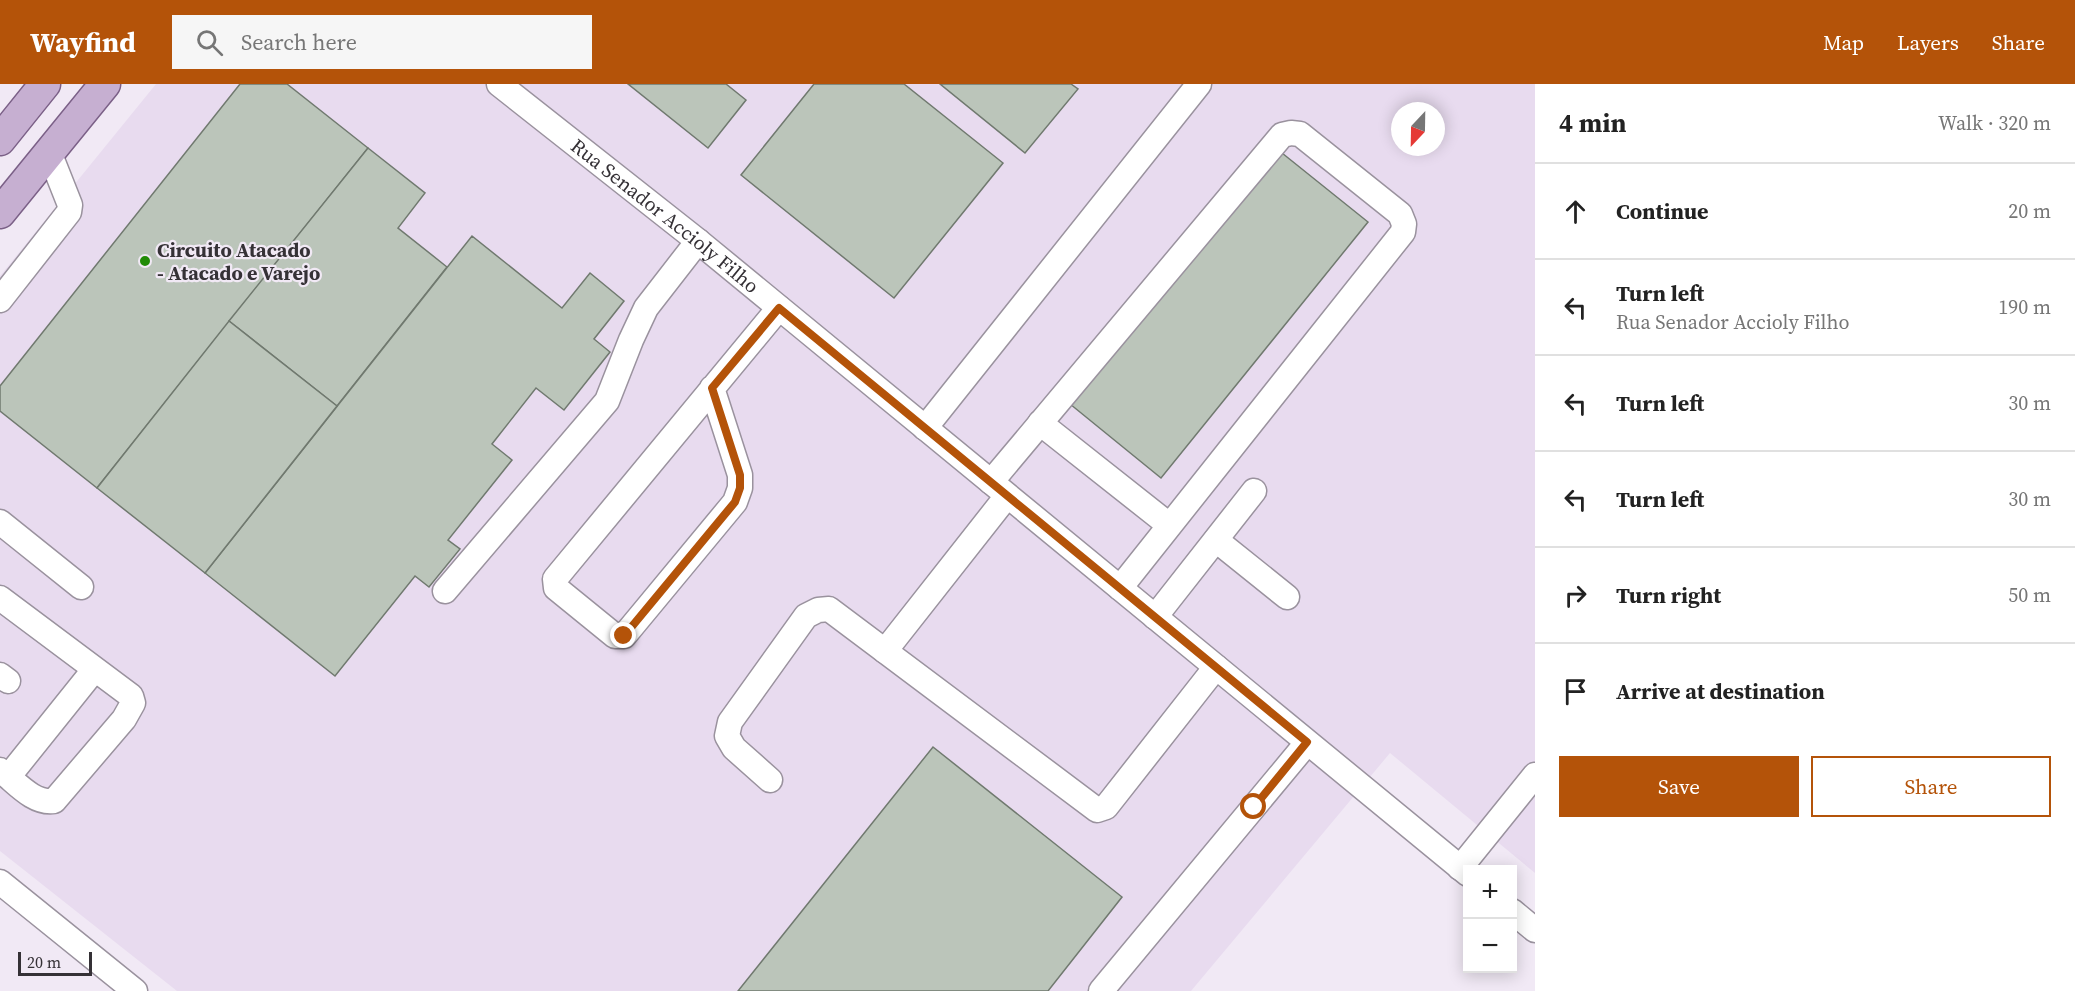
<!DOCTYPE html>
<html lang="en">
<head>
<meta charset="utf-8">
<style>
  body { margin:0; font-family:"Source Serif 4",serif; background:#f6f6f6; color:#222 }
  .controls { position:absolute; right:18px; bottom:18px; display:grid; overflow:hidden; border-radius:0px; box-shadow:0 3px 15px #0003 }
  .controls button { width:54px; height:54px; display:grid; place-items:center; padding:0; border:0; border-bottom:2px solid #e0e0e0; background:#fff; color:#222; font:30px sans-serif }
  .compass { position:absolute; left:1391px; top:18px; width:54px; height:54px; border-radius:50%; background:#fff; box-shadow:0 3px 15px #0003; rotate:202deg }
  .scale { position:absolute; left:18px; bottom:15px; width:74px; box-sizing:border-box; padding-left:6px; border:3px solid #353136; border-top:0; font-size:16px; line-height:21px; white-space:nowrap; color:#353136; -webkit-text-stroke:4px #f1e9f5; paint-order:stroke }
  .stop { position:absolute; width:18px; height:18px; margin:-14px; border:4px solid #b45309; border-radius:50%; background:#fff }
  .stop.end { background:#b45309; border-color:#fff; box-shadow:0 2px 6px #0008 }
  .list { margin:0; padding:0; list-style:none }
  h2 { display:flex; justify-content:space-between; align-items:center; height:78px; margin:0; padding:0 24px; font-size:26px }
  h2 small { font-size:20px; font-weight:400; color:#767676 }
  .list li { display:grid; grid-template-columns:39px 1fr auto; gap:18px; align-items:center; box-sizing:border-box; height:96px; padding:0 24px; border-top:2px solid #e0e0e0 }
  .list b { display:block; font-size:22px; white-space:nowrap }
  .list p { margin:0; font-size:20px; white-space:nowrap; color:#767676 }
  .list em { font-size:20px; font-style:normal; color:#767676 }
  .actions { display:flex; gap:12px; padding:18px 24px }
  .actions a { flex:1; padding:14px 0; border:2px solid #b45309; border-radius:0px; text-align:center; font-size:21px; color:#b45309 }
  .actions .main { background:#b45309; color:#fff }
  .icon { flex:none; width:33px; height:33px; fill:none; stroke:currentColor; stroke-width:2; stroke-linecap:round; stroke-linejoin:round }
  .map { position:relative; flex:none; width:1535px; height:907px; overflow:hidden }
  header { display:flex; align-items:center; gap:36px; box-sizing:border-box; height:84px; padding:0 30px; background:#b45309; color:#fff }
  header strong { font-size:28px }
  nav { display:flex; gap:33px; margin-inline-start:auto; font-size:21px }
  .search { width:420px; height:54px; background:#f6f6f6; display:flex; align-items:center; gap:15px; box-sizing:border-box; padding:0 21px; border-radius:0px; color:#767676; font-size:22px }
  main { display:flex }
  aside { flex:1; background:#fff }
  .map>svg:first-child { display:block }
  .built { fill:#e8dbef; fill-rule:evenodd }
  .building { fill:#bbc5ba; stroke:#70796f; stroke-width:1.5 }
  .lines { fill:none; stroke-linecap:round; stroke-linejoin:round }
  .minor-casing { stroke:#9a929e; stroke-width:27 }
  .major-casing { stroke:#7b6087; stroke-width:33 }
  .minor { stroke:#fff; stroke-width:24 }
  .major { stroke:#c6afd1; stroke-width:30 }
  .route { stroke:#b45309; stroke-width:8 }
  .poi-dot { fill:#218b06; stroke:#f1e9f5; stroke-width:2 }
  .labels { text-anchor:middle; stroke-width:4.5; stroke-linejoin:round; paint-order:stroke }
  .street-label { font-size:20px; fill:#353136; stroke:#f1e9f5 }
  .poi-label { font-size:20px; font-weight:bold; fill:#353136; stroke:#f1e9f5; text-anchor:start }
</style>
</head>
<body>
<header>
<strong>Wayfind</strong>
<div class="search"><svg class="icon" aria-label="search" viewBox="0 0 24 24"><circle cx="10" cy="10" r="6"/><path d="M15 15l6 6"/></svg>Search here</div>
<nav><a>Map</a><a>Layers</a><a>Share</a></nav>
</header>
<main>
<div class="map">
<svg width="1535" height="907" viewBox="0 0 1535 907">
  <rect width="100%" height="100%" fill="#f1e9f5"/>
  <path class="built" d="M156 0H1535V789L1390 669 1191 907H177L0 767V192ZM1400 27H1436V63H1400Z"/>
  <g class="building">
    <polygon points="240,0 287,0 368,64 97,404 0,327 0,302"/>
    <polygon points="628,0 726,0 746,16 708,64"/>
    <polygon points="814,0 904,0 1003,79 894,214 741,91"/>
    <polygon points="940,0 1071,0 1078,5 1025,69"/>
    <polygon points="368,64 425,109 398,144 447,183 337,322 229,237"/>
    <polygon points="1277,65 1368,138 1161,394 1070,320"/>
    <polygon points="472,152 562,224 590,189 624,217 594,255 610,268 564,326 536,304 492,360 512,376 448,456 460,465 429,503 415,492 335,592 205,489"/>
    <polygon points="229,237 337,322 205,489 97,404"/>
    <polygon points="933,663 1122,813 1048,907 738,907"/>
  </g>
  <g class="lines">
    <g class="minor-casing">
      <g id="minor">
        <path id="s1" d="M499 0 698 157 1468 790"/>
        <polyline points="0,216 69,128 70,121 49,68"/>
        <polyline points="712,304 740,391 740,404 735,418 624,552 615,552 556,504 555,495 779,224"/>
        <polyline points="1040,339 1169,441"/>
        <polyline points="925,344 1199,0"/>
        <polyline points="991,398 1282,51 1291,49 1300,50 1400,130 1404,140 1403,148 1120,504"/>
        <polyline points="0,438 81,503"/>
        <polyline points="1216,456 1287,513"/>
        <polyline points="445,507 607,317 631,256 646,224 698,157"/>
        <path d="M0 514 131 612 133 619 124 635 54 717C33 720 16 698 0 686"/>
        <polyline points="1155,533 1254,407"/>
        <polyline points="885,567 1007,412"/>
        <polyline points="0,591 8,597"/>
        <polyline points="9,692 94,586"/>
        <polyline points="770,696 734,664 727,652 730,638 806,532 818,526 829,525 1097,726 1106,723 1216,583"/>
        <polyline points="1460,784 1535,691"/>
        <polyline points="0,798 135,907"/>
        <polyline points="1512,827 1535,846"/>
        <polyline points="1101,907 1307,659"/>
      </g>
    </g>
    <g class="major-casing">
      <g id="major">
        <polyline points="0,56 45,0"/>
        <polyline points="0,129 105,0"/>
      </g>
    </g>
    <use href="#minor" class="minor"/>
    <use href="#major" class="major"/>
  </g>
  <g class="lines">
    <polyline class="route" points="624,552 735,418 740,404 740,391 712,304 779,224 1307,658 1254,723"/>
  </g>
  <circle class="poi-dot" cx="145" cy="177" r="6"/>
  <g class="labels">
    <g class="street-label">
      <text dy="7" stroke="none"><textPath href="#s1" startOffset="212">Rua Senador Accioly Filho</textPath></text>
    </g>
    <g class="poi-label">
      <text x="157" y="173">Circuito Atacado<tspan x="157" dy="23">- Atacado e Varejo</tspan></text>
    </g>
  </g>
</svg>
<div class="controls">
<button>+</button>
<button>−</button>
</div>
<svg class="compass" viewBox="-18 -18 36 36"><path d="M0-13l5 13h-10z" fill="#e53935"/><path d="M0 13l5-13h-10z" fill="#767676"/></svg>
<div class="scale">20 m</div>
<div class="stop" style="left:1254px;top:723px"></div>
<div class="stop end" style="left:624px;top:552px"></div>
</div>
<aside>
<h2>4 min<small>Walk · 320 m</small></h2>
<ul class="list">
<li><svg class="icon" aria-label="ahead" viewBox="0 0 24 24"><path d="M12 20V5M6 11l6-6 6 6"/></svg><div><b>Continue</b></div><em>20 m</em></li>
<li><svg class="icon" aria-label="left" viewBox="0 0 24 24"><path d="M17 20v-9H6M10 6l-5 5 5 5"/></svg><div><b>Turn left</b><p>Rua Senador Accioly Filho</p></div><em>190 m</em></li>
<li><svg class="icon" aria-label="left" viewBox="0 0 24 24"><path d="M17 20v-9H6M10 6l-5 5 5 5"/></svg><div><b>Turn left</b></div><em>30 m</em></li>
<li><svg class="icon" aria-label="left" viewBox="0 0 24 24"><path d="M17 20v-9H6M10 6l-5 5 5 5"/></svg><div><b>Turn left</b></div><em>30 m</em></li>
<li><svg class="icon" aria-label="right" viewBox="0 0 24 24"><path d="M7 20v-9h11M14 6l5 5-5 5"/></svg><div><b>Turn right</b></div><em>50 m</em></li>
<li><svg class="icon" aria-label="arrive" viewBox="0 0 24 24"><path d="M6 21V4h12l-3 4 3 4H6"/></svg><div><b>Arrive at destination</b></div></li>
</ul>
<div class="actions"><a class="main">Save</a><a>Share</a></div>
</aside>
</main>
</body>
</html>
